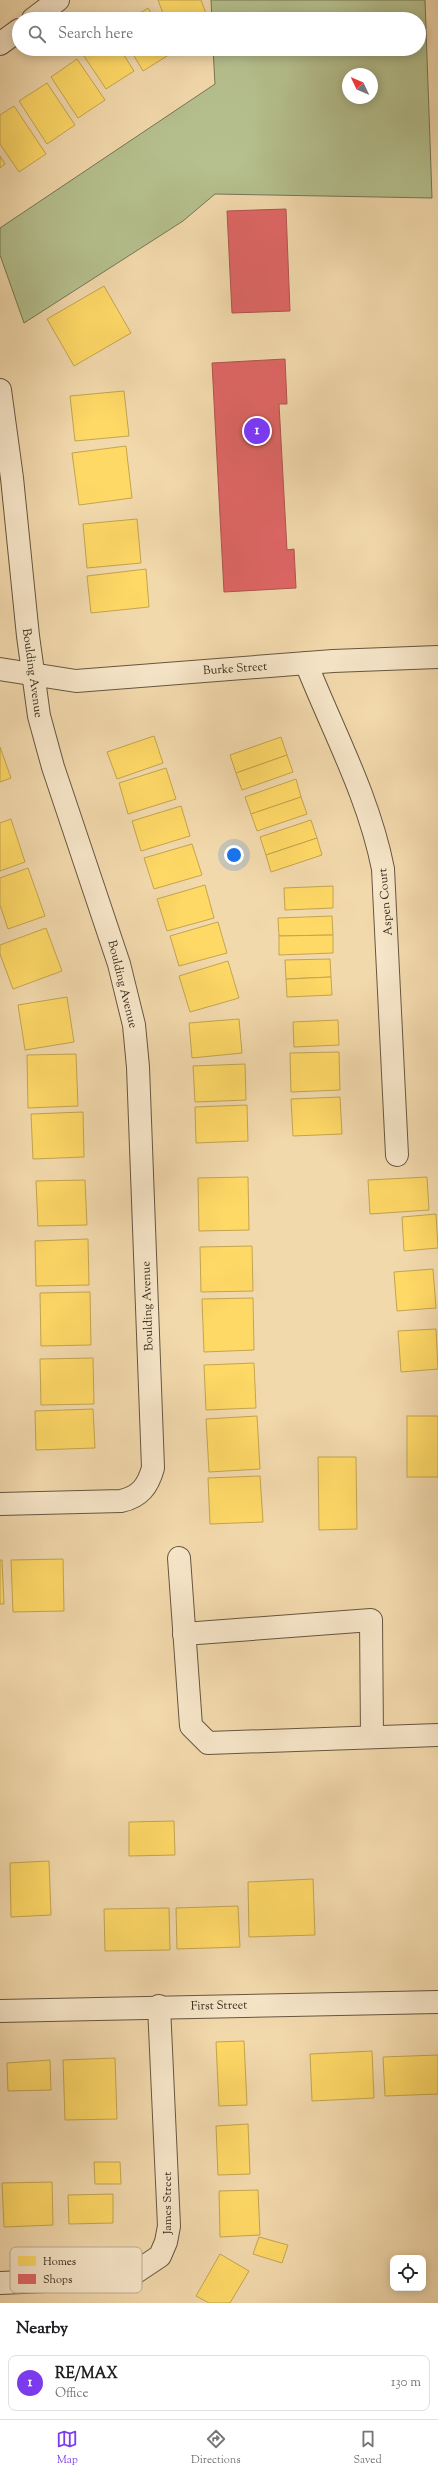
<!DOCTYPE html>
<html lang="en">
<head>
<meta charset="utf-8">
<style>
  body { margin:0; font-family:"Sorts Mill Goudy",serif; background:#f6f6f6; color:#202124 }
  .controls { position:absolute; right:12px; bottom:12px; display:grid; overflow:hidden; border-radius:8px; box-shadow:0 2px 10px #0003 }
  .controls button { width:36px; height:36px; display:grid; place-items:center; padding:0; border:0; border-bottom:1px solid #e0e0e0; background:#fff; color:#202124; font:20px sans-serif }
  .compass { position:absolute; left:342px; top:68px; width:36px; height:36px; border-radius:50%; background:#fff; box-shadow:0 2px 10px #0003; rotate:314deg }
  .you { position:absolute; left:234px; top:855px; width:14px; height:14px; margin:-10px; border:3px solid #fff; border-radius:50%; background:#1a73e8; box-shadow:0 0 0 6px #1a73e833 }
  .badge { display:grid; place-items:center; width:26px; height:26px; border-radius:50%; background:#7c3aed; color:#fff; font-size:13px; font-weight:700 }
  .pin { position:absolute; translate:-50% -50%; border:2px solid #fff; box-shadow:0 1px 4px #0006 }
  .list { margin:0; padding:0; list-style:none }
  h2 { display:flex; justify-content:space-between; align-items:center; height:52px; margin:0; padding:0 16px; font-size:17px }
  h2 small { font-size:13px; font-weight:400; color:#757577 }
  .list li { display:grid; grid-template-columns:26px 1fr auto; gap:12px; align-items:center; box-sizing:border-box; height:56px; margin:0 8px 8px; padding:0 8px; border:1px solid #e0e0e0; border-radius:8px }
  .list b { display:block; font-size:15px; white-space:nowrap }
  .list p { margin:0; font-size:13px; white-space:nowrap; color:#757577 }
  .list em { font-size:13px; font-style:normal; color:#757577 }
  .icon { flex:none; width:22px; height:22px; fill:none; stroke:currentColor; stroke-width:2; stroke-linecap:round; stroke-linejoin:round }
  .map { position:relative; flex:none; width:438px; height:2303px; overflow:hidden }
  .search { position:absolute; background:#fff; box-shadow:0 2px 10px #0003; left:12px; right:12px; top:12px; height:44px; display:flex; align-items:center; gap:10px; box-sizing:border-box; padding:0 14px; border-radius:22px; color:#757577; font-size:15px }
  .sheet { height:116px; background:#fff }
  nav { display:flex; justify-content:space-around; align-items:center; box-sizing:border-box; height:56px; border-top:1px solid #e0e0e0; background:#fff; font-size:11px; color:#757577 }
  nav a { display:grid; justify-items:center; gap:2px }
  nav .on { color:#7c3aed }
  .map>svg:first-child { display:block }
  .green { fill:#b5c08e; stroke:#767655; fill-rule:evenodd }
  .homes { fill:#ffd966; stroke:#c3a550 }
  .shops { fill:#e06666; stroke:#ad5450 }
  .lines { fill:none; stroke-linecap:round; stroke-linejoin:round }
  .street-casing { stroke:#665640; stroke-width:24 }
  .street { stroke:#f7e6c9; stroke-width:22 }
  .labels { text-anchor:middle; stroke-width:4; stroke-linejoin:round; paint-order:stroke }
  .street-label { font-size:12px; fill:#372b1c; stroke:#f7e6c9 }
  .key { fill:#f7e6c9; stroke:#bdae95; stroke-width:1 }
  .key-label { font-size:11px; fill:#372b1c }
</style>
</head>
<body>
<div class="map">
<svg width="438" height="2303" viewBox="0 0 438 2303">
  <rect width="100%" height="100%" fill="#f2d9ac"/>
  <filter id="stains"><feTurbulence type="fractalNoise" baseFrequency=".005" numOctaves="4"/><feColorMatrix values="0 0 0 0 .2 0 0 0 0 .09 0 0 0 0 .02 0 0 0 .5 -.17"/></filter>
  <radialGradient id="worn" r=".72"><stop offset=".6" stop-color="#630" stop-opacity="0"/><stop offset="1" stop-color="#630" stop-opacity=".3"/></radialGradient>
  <path class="green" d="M211 0H425L432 198 215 194 183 221 24 323 0 255V228L215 84 213 49H419V19H212ZM348 74H372V98H348Z"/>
  <g class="homes">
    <polygon points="158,0 201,0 208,19 165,19"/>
    <polygon points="148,8 155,19 131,19"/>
    <polygon points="89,49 120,49 134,71 106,89 82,53"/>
    <polygon points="130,49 174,49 175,51 143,71"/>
    <polygon points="77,59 105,100 78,118 51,77"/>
    <polygon points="47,83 75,125 47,144 19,101"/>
    <polygon points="14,106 46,154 19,172 0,144 0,115"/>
    <polygon points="0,156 5,164 0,168"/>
    <polygon points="104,286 131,333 74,366 47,319"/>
    <polygon points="124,391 129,436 75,441 70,396"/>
    <polygon points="126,446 132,498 79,505 72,453"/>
    <polygon points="137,519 141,563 87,568 83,524"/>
    <polygon points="146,569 149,607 91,613 87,576"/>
    <polygon points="154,736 163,763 117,779 107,752"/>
    <polygon points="281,737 287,755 236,773 230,755"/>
    <polygon points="0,747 11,778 0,782"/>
    <polygon points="287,755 293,772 242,790 236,773"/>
    <polygon points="166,768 176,799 128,814 119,783"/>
    <polygon points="296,779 301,797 251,814 245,797"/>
    <polygon points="301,797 307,814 257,831 251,814"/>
    <polygon points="181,806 190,836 141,851 132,821"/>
    <polygon points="11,819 25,862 0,871 0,823"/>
    <polygon points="311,820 317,838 266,855 260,837"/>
    <polygon points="317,838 322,855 271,872 266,855"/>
    <polygon points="192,844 202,875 154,889 144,858"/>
    <polygon points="28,868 45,916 8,929 0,905 0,878"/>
    <polygon points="205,885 214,918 167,931 157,899"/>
    <polygon points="333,886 333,908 285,910 284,888"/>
    <polygon points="332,916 333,935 279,936 278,918"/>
    <polygon points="218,922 227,953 179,966 170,936"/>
    <polygon points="46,928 62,971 13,989 0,954 0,945"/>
    <polygon points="333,935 333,953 279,955 279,936"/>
    <polygon points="330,959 331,977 286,979 285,960"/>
    <polygon points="228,961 239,998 190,1012 179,976"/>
    <polygon points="331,977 332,995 287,997 286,979"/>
    <polygon points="67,997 74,1042 25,1050 18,1005"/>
    <polygon points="239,1019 242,1053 192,1058 189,1023"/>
    <polygon points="338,1020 339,1045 294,1047 293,1022"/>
    <polygon points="339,1052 340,1090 291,1092 290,1053"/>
    <polygon points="76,1054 78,1106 28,1108 27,1055"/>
    <polygon points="245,1064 246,1100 195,1102 193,1066"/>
    <polygon points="340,1097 342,1134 293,1136 291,1099"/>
    <polygon points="247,1105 248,1141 196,1143 195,1107"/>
    <polygon points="83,1112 84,1157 33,1159 31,1114"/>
    <polygon points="248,1177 249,1230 199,1231 198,1178"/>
    <polygon points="427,1177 429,1210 370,1214 368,1180"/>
    <polygon points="85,1180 87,1225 38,1226 36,1181"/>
    <polygon points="436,1214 438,1248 404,1251 402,1217"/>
    <polygon points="88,1239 89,1285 36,1286 35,1241"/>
    <polygon points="252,1246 253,1291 201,1292 200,1247"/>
    <polygon points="433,1269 436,1308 397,1311 394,1272"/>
    <polygon points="90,1292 91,1345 41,1346 40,1293"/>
    <polygon points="253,1298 254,1350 204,1352 202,1299"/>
    <polygon points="436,1329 438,1369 401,1372 398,1331"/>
    <polygon points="93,1358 94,1404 41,1405 40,1359"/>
    <polygon points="254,1363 256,1408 206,1410 204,1365"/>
    <polygon points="93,1409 95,1448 36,1450 35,1411"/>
    <polygon points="257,1416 260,1469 209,1472 206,1419"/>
    <rect x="407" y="1416" width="31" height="61"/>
    <polygon points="318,1457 356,1457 357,1529 319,1530"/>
    <polygon points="260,1476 263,1522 210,1524 208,1478"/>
    <polygon points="63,1559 64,1611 13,1612 11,1560"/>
    <polygon points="0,1560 2,1560 4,1604 0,1604"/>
    <polygon points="174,1821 175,1855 129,1856 129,1822"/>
    <polygon points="49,1861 51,1915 11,1917 10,1863"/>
    <polygon points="313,1879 315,1935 249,1937 248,1882"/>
    <polygon points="238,1906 240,1947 177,1949 176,1908"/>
    <polygon points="169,1908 170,1950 105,1951 104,1909"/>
    <polygon points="244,2041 247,2105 219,2106 216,2042"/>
    <polygon points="372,2051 374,2098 312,2101 310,2054"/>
    <polygon points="438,2055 438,2094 385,2096 383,2057"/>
    <polygon points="115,2058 117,2119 65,2120 63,2060"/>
    <polygon points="50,2060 51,2090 8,2091 7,2063"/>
    <polygon points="248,2124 250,2174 218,2175 216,2126"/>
    <polygon points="94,2162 120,2162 121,2184 95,2184"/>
    <polygon points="52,2182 53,2225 4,2227 2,2183"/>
    <polygon points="258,2190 260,2235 220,2237 219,2191"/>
    <polygon points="113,2194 113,2223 69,2224 68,2195"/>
    <polygon points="259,2237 288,2245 282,2263 253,2254"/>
    <polygon points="220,2254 249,2271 230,2303 209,2303 196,2296"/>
  </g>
  <g class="shops">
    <polygon points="286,209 290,311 232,313 227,211"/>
    <polygon points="285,359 287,404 279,404 287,550 294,549 296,588 224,592 212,363"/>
  </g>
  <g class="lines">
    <g class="street-casing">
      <g id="street">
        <polyline points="33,19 58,0"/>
        <polyline points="0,44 19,30"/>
        <path d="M0 390 12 478 28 636 39 716 53 767 119 964 134 1025 138 1067 153 1468C148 1486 140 1497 121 1501L0 1504"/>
        <path d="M306 663C333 731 369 797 383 869L397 1155"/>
        <polyline points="0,669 76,681 333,661 438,657"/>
        <polyline points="179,1558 191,1726 208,1743 438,1735"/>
        <polyline points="184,1634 371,1620 372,1737"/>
        <polyline points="0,2011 438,2002"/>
        <polyline points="0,2283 113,2278 133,2274 160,2256 166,2242 169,2226 159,2006"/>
      </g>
    </g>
    <use href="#street" class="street"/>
  </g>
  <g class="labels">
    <g class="street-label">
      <text transform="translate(235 668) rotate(-4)" y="4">Burke Street</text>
      <text transform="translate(33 673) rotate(82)" y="4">Boulding Avenue</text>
      <text transform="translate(385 902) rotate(-95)" y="4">Aspen Court</text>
      <text transform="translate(123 984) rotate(76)" y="4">Boulding Avenue</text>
      <text transform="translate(147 1306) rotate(-92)" y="4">Boulding Avenue</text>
      <text transform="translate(219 2005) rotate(-1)" y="4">First Street</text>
      <text transform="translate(167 2203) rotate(-90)" y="4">James Street</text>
    </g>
  </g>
  <rect x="10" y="2247" width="132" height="46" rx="6" class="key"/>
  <rect x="18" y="2256" width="18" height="10" fill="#ffd966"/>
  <rect x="18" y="2274" width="18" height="10" fill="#e06666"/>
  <g class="key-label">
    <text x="43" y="2265">Homes</text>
    <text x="43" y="2283">Shops</text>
  </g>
  <rect width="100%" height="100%" filter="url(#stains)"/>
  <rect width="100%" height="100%" fill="url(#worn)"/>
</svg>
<div class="controls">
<button><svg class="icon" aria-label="locate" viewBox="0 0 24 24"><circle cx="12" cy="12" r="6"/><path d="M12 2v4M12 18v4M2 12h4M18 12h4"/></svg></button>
</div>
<svg class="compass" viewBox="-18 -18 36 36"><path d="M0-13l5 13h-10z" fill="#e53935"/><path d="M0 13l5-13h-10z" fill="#757577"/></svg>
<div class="you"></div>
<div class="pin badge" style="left:257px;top:431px">1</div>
<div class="search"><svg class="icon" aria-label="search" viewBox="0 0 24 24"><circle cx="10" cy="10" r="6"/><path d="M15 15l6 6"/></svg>Search here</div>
</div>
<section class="sheet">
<h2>Nearby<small></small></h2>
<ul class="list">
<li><span class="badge">1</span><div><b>RE/MAX</b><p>Office</p></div><em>130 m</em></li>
</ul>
</section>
<nav>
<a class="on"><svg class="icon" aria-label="map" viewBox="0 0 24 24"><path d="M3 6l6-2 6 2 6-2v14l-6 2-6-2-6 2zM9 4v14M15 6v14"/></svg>Map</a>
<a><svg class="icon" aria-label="directions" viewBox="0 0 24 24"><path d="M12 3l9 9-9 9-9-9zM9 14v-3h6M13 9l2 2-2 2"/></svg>Directions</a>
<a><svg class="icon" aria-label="saved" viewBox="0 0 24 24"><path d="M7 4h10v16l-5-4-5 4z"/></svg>Saved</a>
</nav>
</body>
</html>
